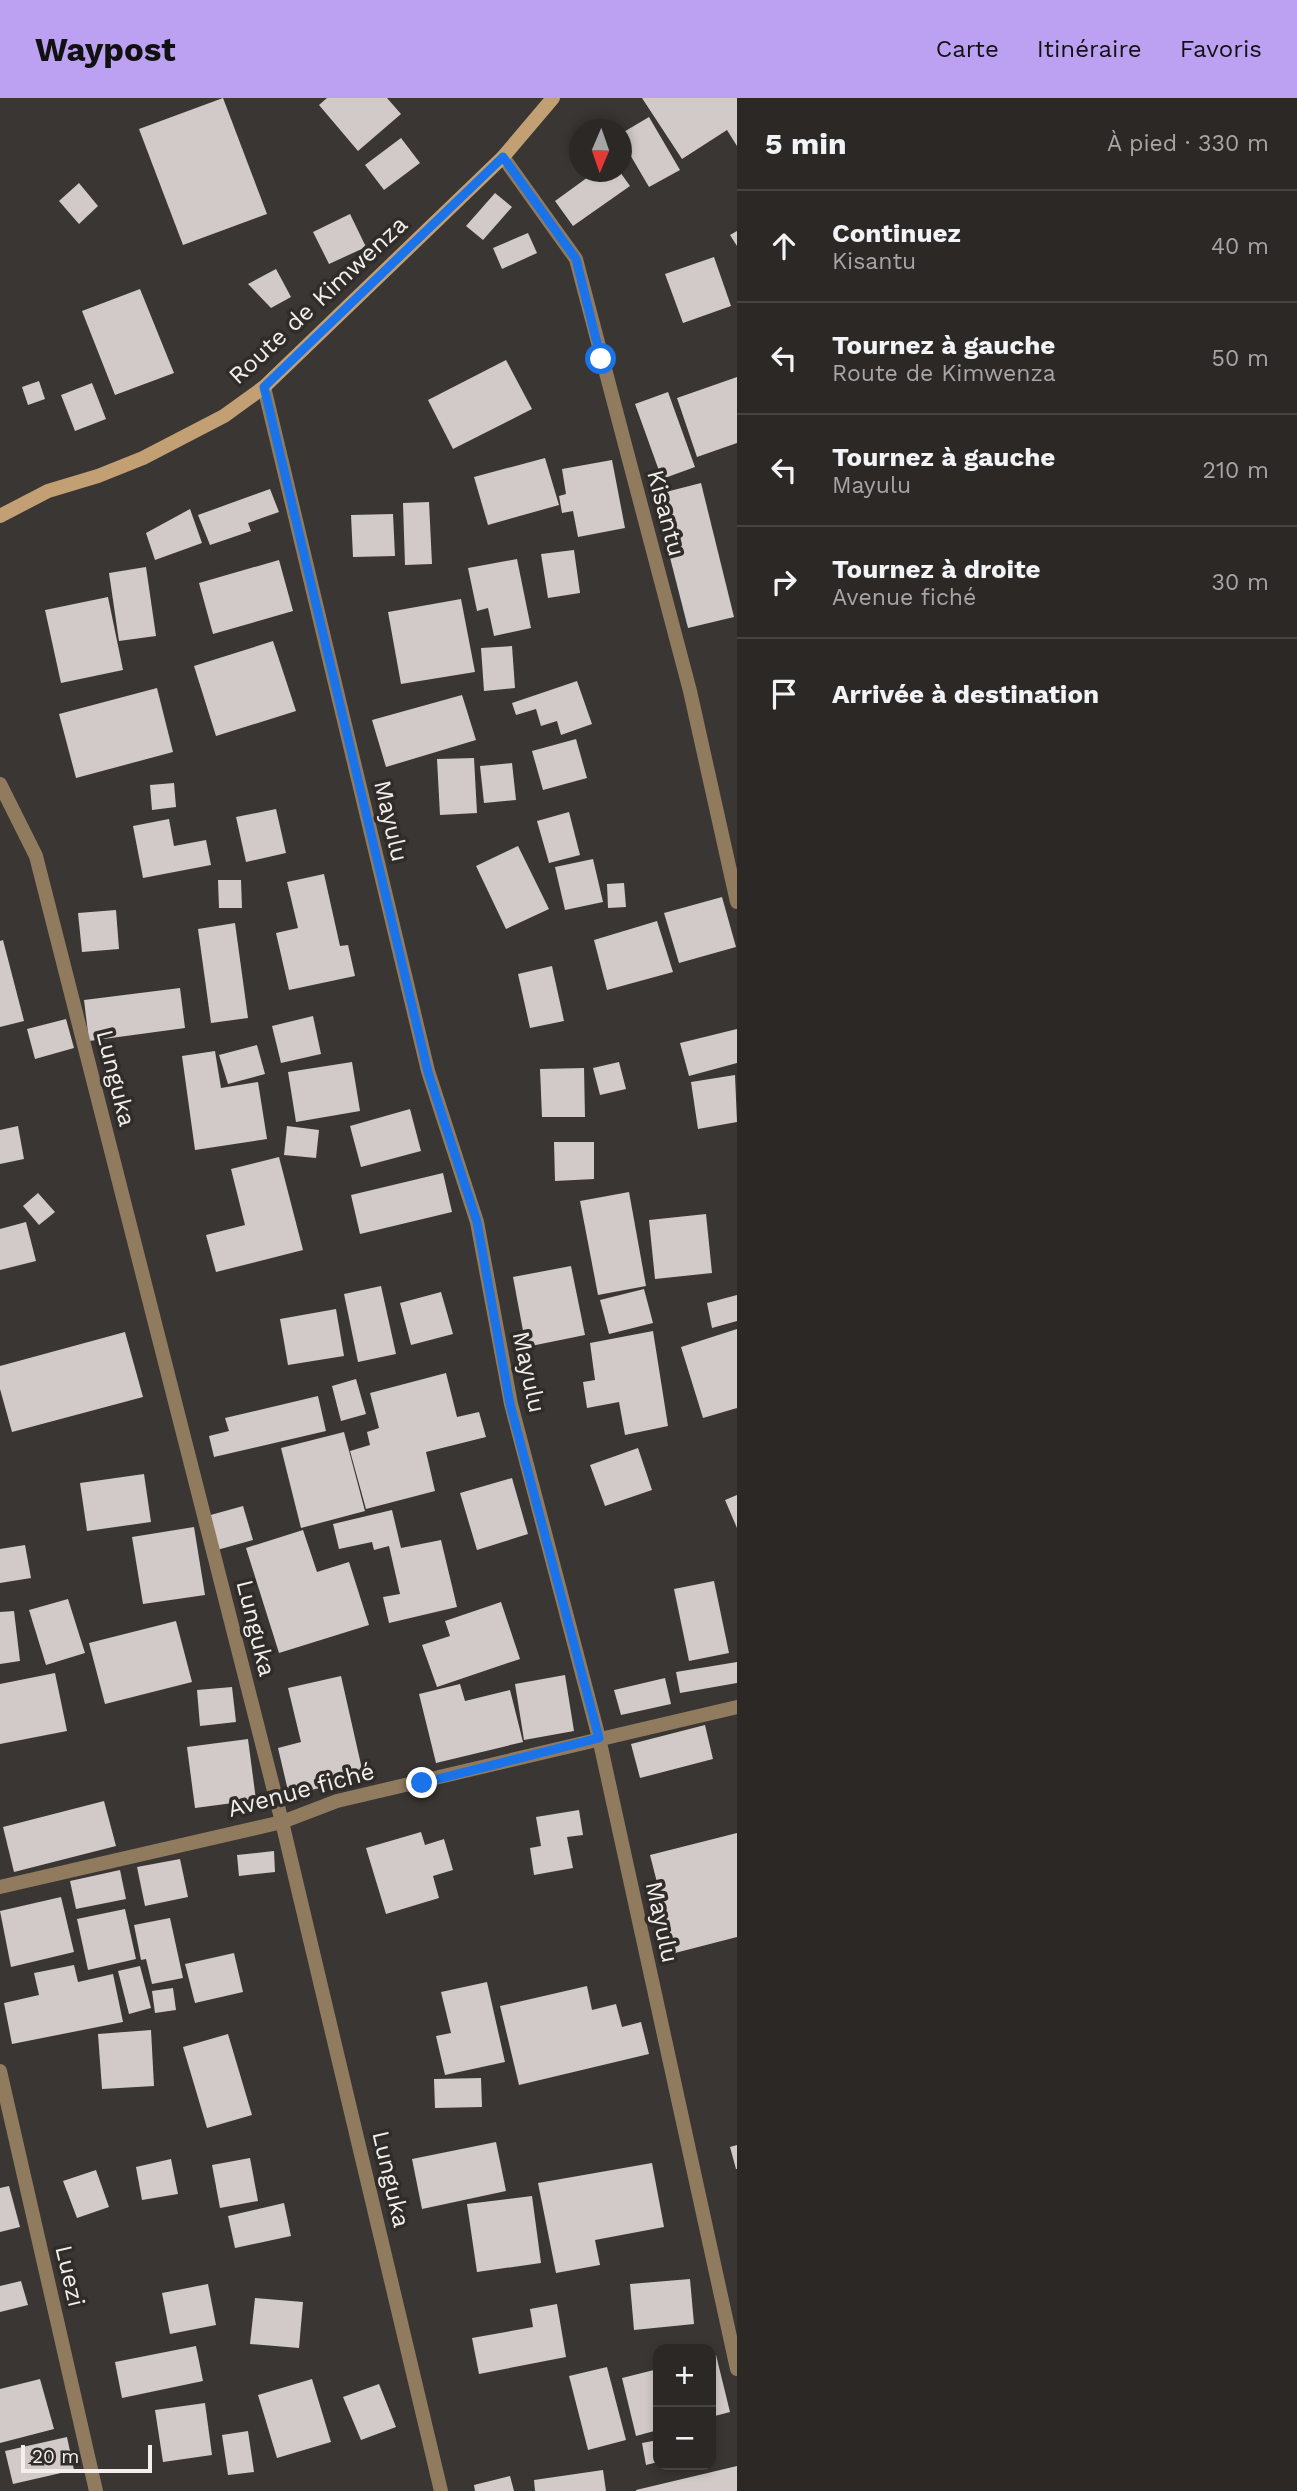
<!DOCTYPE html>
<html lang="fr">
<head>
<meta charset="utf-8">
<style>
  body { margin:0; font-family:"Work Sans",sans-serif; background:#34302e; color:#f1f3f6 }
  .controls { position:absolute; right:21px; bottom:21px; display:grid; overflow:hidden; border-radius:14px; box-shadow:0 4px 10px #0003 }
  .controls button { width:63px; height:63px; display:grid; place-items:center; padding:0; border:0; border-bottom:2px solid #484443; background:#2c2826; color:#f1f3f6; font:35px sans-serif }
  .compass { position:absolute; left:569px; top:21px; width:63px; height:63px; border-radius:50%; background:#2c2826; box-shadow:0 4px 10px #0003; rotate:182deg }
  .scale { position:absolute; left:21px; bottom:18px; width:131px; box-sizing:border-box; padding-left:7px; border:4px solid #f2efed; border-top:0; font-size:19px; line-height:24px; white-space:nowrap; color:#f2efed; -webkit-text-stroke:5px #302c29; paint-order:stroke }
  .stop { position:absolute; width:21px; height:21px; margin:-16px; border:5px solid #1a73e8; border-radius:50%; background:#fff }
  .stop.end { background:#1a73e8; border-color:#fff; box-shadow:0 2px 7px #0008 }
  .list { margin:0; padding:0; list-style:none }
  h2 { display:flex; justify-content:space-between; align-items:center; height:91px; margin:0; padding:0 28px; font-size:30px }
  h2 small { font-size:23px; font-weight:400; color:#a6a6a7 }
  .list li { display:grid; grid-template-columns:46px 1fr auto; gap:21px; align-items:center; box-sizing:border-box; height:112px; padding:0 28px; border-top:2px solid #484443 }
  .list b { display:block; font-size:26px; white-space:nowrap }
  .list p { margin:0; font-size:23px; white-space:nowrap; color:#a6a6a7 }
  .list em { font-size:23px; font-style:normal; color:#a6a6a7 }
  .icon { flex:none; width:38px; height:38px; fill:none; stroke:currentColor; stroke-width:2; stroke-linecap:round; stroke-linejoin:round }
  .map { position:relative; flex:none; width:737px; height:2393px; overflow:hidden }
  header { display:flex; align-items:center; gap:42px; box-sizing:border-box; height:98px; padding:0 35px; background:#bca0f2; color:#111 }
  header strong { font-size:33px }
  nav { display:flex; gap:38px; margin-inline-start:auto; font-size:24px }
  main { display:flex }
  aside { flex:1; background:#2c2826 }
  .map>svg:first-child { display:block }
  .building { fill:#d1cac8 }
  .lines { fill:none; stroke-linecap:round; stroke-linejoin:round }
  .street { stroke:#917b5f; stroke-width:14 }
  .secondary { stroke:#c3a074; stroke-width:14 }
  .route { stroke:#1a73e8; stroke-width:9 }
  .labels { text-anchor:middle; stroke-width:7; stroke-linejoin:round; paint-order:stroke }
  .street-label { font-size:24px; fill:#f2efed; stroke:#302c29 }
</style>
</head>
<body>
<header>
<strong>Waypost</strong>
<nav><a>Carte</a><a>Itinéraire</a><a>Favoris</a></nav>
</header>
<main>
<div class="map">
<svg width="737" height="2393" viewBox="0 0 737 2393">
  <rect width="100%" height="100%" fill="#3a3633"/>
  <g class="building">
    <polygon points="223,0 267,116 183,147 139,31"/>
    <polygon points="327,0 387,0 401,16 358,53 319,7"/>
    <polygon points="642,0 737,0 737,48 727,32 682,61"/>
    <polygon points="649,19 680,72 649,89 622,43 622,35"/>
    <polygon points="401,40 420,65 384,92 365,67"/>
    <polygon points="595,74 620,74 630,88 573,128 555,103"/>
    <polygon points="79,85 98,108 79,126 59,103"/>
    <polygon points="495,95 512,109 483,142 466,128"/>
    <polygon points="350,116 366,149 329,166 313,134"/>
    <polygon points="737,133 737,148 730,137"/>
    <polygon points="528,135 537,155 502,171 493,150"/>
    <polygon points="714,159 731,208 683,225 665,176"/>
    <polygon points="276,171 291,199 271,210 248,186"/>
    <polygon points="140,191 174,275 115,297 82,213"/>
    <polygon points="506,262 532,311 453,351 428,302"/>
    <polygon points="737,279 737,345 697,359 677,300"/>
    <polygon points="39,283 45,301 28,307 22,289"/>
    <polygon points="92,285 106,321 75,333 61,297"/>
    <polygon points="668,294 695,369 662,381 635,306"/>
    <polygon points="545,360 559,407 488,427 474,379"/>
    <polygon points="612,362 625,430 578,439 573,413 562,415 559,398 566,396 562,371"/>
    <polygon points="701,385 734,519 688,530 654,397"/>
    <polygon points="270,391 279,414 248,425 251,433 210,447 198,417"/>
    <polygon points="429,404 432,466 405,467 403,405"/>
    <polygon points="190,411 202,445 155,462 146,435"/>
    <polygon points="393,416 395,458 353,459 351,417"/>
    <polygon points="574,452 580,495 548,500 541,456"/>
    <polygon points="517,461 531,530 494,538 488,510 477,513 468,470"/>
    <polygon points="279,462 293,513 213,536 199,485"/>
    <polygon points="146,469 156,538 119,543 109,475"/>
    <polygon points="108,499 123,572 61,585 45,512"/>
    <polygon points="461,501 475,574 401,586 388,514"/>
    <polygon points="273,543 296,613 216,638 194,568"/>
    <polygon points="512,548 515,590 484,593 481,550"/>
    <polygon points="577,583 592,626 561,637 557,623 541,628 536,611 516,617 512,605"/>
    <polygon points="157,590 173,654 76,680 59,616"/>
    <polygon points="462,597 476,642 386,669 372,622"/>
    <polygon points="576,641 587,680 543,692 532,653"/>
    <polygon points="474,660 477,715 440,717 437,661"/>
    <polygon points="512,665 516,702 484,705 480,668"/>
    <polygon points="174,685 176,709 152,712 150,687"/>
    <polygon points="276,711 286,755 246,764 236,719"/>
    <polygon points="569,714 580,757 549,765 537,723"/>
    <polygon points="169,721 174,748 206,742 211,767 143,780 133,728"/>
    <polygon points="518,748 549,811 506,831 476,768"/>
    <polygon points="593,761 603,804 565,812 555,769"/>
    <polygon points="324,776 340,848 348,847 355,878 289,892 276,835 298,830 287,784"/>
    <polygon points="218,782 241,782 242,810 219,810"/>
    <polygon points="624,785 626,809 608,810 607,786"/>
    <polygon points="722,799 736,849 679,865 664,815"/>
    <polygon points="116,812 119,851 82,854 78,815"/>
    <polygon points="657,823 673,874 607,892 594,842"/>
    <polygon points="235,825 248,920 211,925 198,831"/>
    <polygon points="3,842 24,923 0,929 0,843"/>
    <polygon points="552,868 564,923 530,930 518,876"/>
    <polygon points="180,890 185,930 89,943 84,902"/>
    <polygon points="313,918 321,956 281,965 272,928"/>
    <polygon points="66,921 74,950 35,961 27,931"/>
    <polygon points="737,931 737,965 689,978 680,945"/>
    <polygon points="257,947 265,976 228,986 219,957"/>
    <polygon points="215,953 221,990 258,984 267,1041 195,1052 182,958"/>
    <polygon points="352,964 360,1013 296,1024 288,974"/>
    <polygon points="619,964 626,991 600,997 593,970"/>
    <polygon points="584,970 585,1019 542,1019 540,971"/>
    <polygon points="735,977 737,1024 698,1031 691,984"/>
    <polygon points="410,1011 421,1053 361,1069 350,1028"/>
    <polygon points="18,1028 24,1061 0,1066 0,1032"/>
    <polygon points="287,1028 319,1032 316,1060 284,1057"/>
    <polygon points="554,1044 594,1044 594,1081 555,1083"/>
    <polygon points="279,1059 303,1152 216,1174 206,1137 245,1127 231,1071"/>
    <polygon points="443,1075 452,1114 360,1136 351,1097"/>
    <polygon points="629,1094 646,1188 598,1197 580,1103"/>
    <polygon points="38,1095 55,1114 39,1127 23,1108"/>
    <polygon points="706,1116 712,1175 655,1181 649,1122"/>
    <polygon points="26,1124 36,1163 0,1172 0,1131"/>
    <polygon points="571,1168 585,1237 526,1249 513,1179"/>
    <polygon points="381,1188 396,1256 358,1264 344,1196"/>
    <polygon points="644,1191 653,1225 609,1236 600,1202"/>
    <polygon points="441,1194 453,1236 411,1247 400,1205"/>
    <polygon points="737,1197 737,1223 712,1230 707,1205"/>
    <polygon points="336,1211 344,1258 288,1267 280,1221"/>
    <polygon points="737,1231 737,1310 703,1320 681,1249"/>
    <polygon points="653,1233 668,1328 625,1337 619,1304 587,1310 583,1284 595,1282 590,1245"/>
    <polygon points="125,1234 143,1299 12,1334 0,1291 0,1268"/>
    <polygon points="446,1275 457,1319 479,1314 486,1339 426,1354 435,1393 366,1411 350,1353 370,1347 367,1334 379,1330 370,1295"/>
    <polygon points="356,1281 366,1316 341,1323 332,1288"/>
    <polygon points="318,1298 326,1333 214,1359 209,1338 229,1333 225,1320"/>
    <polygon points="344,1334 365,1413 301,1430 281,1350"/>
    <polygon points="638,1350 652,1392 605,1408 590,1367"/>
    <polygon points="144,1376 151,1424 87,1433 80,1385"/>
    <polygon points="512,1380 528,1436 477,1452 460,1395"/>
    <polygon points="737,1397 737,1430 725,1402"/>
    <polygon points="243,1408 253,1442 217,1452 207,1418"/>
    <polygon points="392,1412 401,1450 441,1442 457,1509 389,1525 383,1499 400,1496 389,1448 374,1452 372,1444 339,1451 333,1426"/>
    <polygon points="194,1429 205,1497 143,1506 132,1439"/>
    <polygon points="303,1432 317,1474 349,1464 369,1527 279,1555 246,1450"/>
    <polygon points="25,1447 31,1480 0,1485 0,1451"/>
    <polygon points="714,1483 729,1555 689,1563 674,1491"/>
    <polygon points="68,1501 85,1555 46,1567 29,1512"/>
    <polygon points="501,1504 520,1561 437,1589 422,1547 450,1538 445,1523"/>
    <polygon points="14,1513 20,1563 0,1566 0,1514"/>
    <polygon points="176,1523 192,1584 105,1606 89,1545"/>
    <polygon points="737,1564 737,1585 680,1595 676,1574"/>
    <polygon points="55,1575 67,1633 0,1646 0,1586"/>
    <polygon points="565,1577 574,1633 524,1642 515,1586"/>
    <polygon points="341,1578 364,1680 289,1697 278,1650 301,1644 288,1590"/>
    <polygon points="665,1580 671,1606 621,1617 614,1592"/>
    <polygon points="460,1586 465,1603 510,1592 523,1644 436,1665 419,1596"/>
    <polygon points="232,1589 236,1624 200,1628 197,1592"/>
    <polygon points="705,1627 713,1661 640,1680 631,1646"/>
    <polygon points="248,1641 256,1702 195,1710 187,1649"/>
    <polygon points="104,1703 116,1748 14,1774 3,1729"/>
    <polygon points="579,1712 583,1737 567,1739 573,1770 534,1777 530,1750 541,1748 536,1719"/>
    <polygon points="421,1734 425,1747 444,1741 453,1772 433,1778 439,1800 386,1816 366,1750"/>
    <polygon points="737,1735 737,1839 675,1855 650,1757"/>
    <polygon points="274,1753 275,1774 239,1778 237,1757"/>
    <polygon points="180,1761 188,1799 145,1808 137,1769"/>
    <polygon points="120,1772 126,1801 76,1811 70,1783"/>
    <polygon points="61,1799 74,1854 11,1869 0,1813"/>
    <polygon points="125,1811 136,1861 88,1872 77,1821"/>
    <polygon points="170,1820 183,1880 152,1886 146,1861 141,1862 134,1827"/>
    <polygon points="234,1855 243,1894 195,1905 185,1866"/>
    <polygon points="74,1867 78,1884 113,1876 123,1924 12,1946 4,1905 39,1897 34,1875"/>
    <polygon points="140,1868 151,1910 129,1916 118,1873"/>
    <polygon points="487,1884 505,1964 445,1977 436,1938 451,1935 441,1894"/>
    <polygon points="587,1888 592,1912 616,1906 622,1929 641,1924 649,1956 519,1987 500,1908"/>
    <polygon points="173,1890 176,1912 155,1915 152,1893"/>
    <polygon points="151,1932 154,1988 102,1991 98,1936"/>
    <polygon points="228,1936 252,2017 207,2030 183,1949"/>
    <polygon points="481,1980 482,2009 435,2010 434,1981"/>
    <polygon points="496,2044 506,2093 422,2111 412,2061"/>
    <polygon points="737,2047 737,2071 736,2071 730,2049"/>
    <polygon points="250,2060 258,2103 220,2110 212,2067"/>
    <polygon points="171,2061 178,2096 142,2102 136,2069"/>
    <polygon points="652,2065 664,2129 595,2142 600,2167 556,2175 538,2085"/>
    <polygon points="96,2072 109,2109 77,2120 63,2083"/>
    <polygon points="9,2088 20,2129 0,2134 0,2090"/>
    <polygon points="532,2098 541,2165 477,2174 467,2106"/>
    <polygon points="284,2105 291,2138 235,2150 228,2118"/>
    <polygon points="690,2181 694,2226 634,2232 630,2186"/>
    <polygon points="21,2183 28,2207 0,2214 0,2188"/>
    <polygon points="208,2186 216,2227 170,2236 162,2195"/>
    <polygon points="255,2200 303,2204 299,2250 250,2246"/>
    <polygon points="557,2206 566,2259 479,2276 472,2240 533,2229 530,2211"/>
    <polygon points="196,2248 203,2283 122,2300 115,2264"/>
    <polygon points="716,2257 730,2314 711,2319 711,2259"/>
    <polygon points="607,2269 626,2342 588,2352 569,2278"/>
    <polygon points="658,2271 658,2332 636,2338 622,2280"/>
    <polygon points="40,2281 54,2331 0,2345 0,2291"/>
    <polygon points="312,2281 331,2344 277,2360 258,2297"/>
    <polygon points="379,2286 396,2329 361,2342 343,2299"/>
    <polygon points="205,2305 212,2357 163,2364 155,2312"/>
    <polygon points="248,2333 254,2374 228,2377 222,2337"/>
    <polygon points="67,2339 74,2372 13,2386 5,2353"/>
    <polygon points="658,2342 658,2364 646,2367 642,2345"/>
    <polygon points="737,2368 737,2393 636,2393 636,2392"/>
    <polygon points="603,2372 606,2393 535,2393 534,2382"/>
    <polygon points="510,2378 514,2393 475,2393 474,2387"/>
  </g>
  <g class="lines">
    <g class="street">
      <polyline points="503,59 576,161 690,593 737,804"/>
      <polyline points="264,289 428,973 477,1124 511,1306 599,1640 737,2271"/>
      <polyline points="0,686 36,758 282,1724 441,2393"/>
      <polyline points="0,1789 282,1724 337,1703 737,1609"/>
      <polyline points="0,1973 96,2393"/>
    </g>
    <polyline class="secondary" points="0,418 48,393 98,378 143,360 224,318 264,289 503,59 553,0"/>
  </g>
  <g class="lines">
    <polyline class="route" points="422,1685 599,1640 510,1306 477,1124 428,974 264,289 503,59 576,161 601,261"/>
  </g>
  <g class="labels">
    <g class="street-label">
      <text transform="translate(318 202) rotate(-43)" y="8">Route de Kimwenza</text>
      <text transform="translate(666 415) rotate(75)" y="8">Kisantu</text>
      <text transform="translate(391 723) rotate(77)" y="8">Mayulu</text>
      <text transform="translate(116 980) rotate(76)" y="8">Lunguka</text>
      <text transform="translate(529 1274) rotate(78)" y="8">Mayulu</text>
      <text transform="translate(256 1530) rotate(76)" y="8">Lunguka</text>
      <text transform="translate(301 1692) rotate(-15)" y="8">Avenue fiché</text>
      <text transform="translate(662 1824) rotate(78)" y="8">Mayulu</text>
      <text transform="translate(391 2081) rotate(77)" y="8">Lunguka</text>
      <text transform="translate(70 2178) rotate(77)" y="8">Luezi</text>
    </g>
  </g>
</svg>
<div class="controls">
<button>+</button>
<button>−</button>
</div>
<svg class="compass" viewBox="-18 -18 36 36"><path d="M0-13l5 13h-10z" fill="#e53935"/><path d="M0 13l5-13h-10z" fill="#a6a6a7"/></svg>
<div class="scale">20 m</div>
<div class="stop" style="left:601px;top:261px"></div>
<div class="stop end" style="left:422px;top:1685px"></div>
</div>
<aside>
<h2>5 min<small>À pied · 330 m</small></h2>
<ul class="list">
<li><svg class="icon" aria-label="ahead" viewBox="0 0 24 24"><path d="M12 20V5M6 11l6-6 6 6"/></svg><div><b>Continuez</b><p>Kisantu</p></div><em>40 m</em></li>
<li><svg class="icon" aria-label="left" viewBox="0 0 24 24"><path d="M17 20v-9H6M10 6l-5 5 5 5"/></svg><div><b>Tournez à gauche</b><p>Route de Kimwenza</p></div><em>50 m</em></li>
<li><svg class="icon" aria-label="left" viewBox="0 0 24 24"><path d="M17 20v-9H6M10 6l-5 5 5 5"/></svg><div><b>Tournez à gauche</b><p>Mayulu</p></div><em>210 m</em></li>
<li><svg class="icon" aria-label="right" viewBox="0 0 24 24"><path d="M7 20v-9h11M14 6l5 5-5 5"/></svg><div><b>Tournez à droite</b><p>Avenue fiché</p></div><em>30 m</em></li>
<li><svg class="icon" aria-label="arrive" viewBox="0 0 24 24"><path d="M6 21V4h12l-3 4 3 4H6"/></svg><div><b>Arrivée à destination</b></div></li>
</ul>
</aside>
</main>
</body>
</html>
